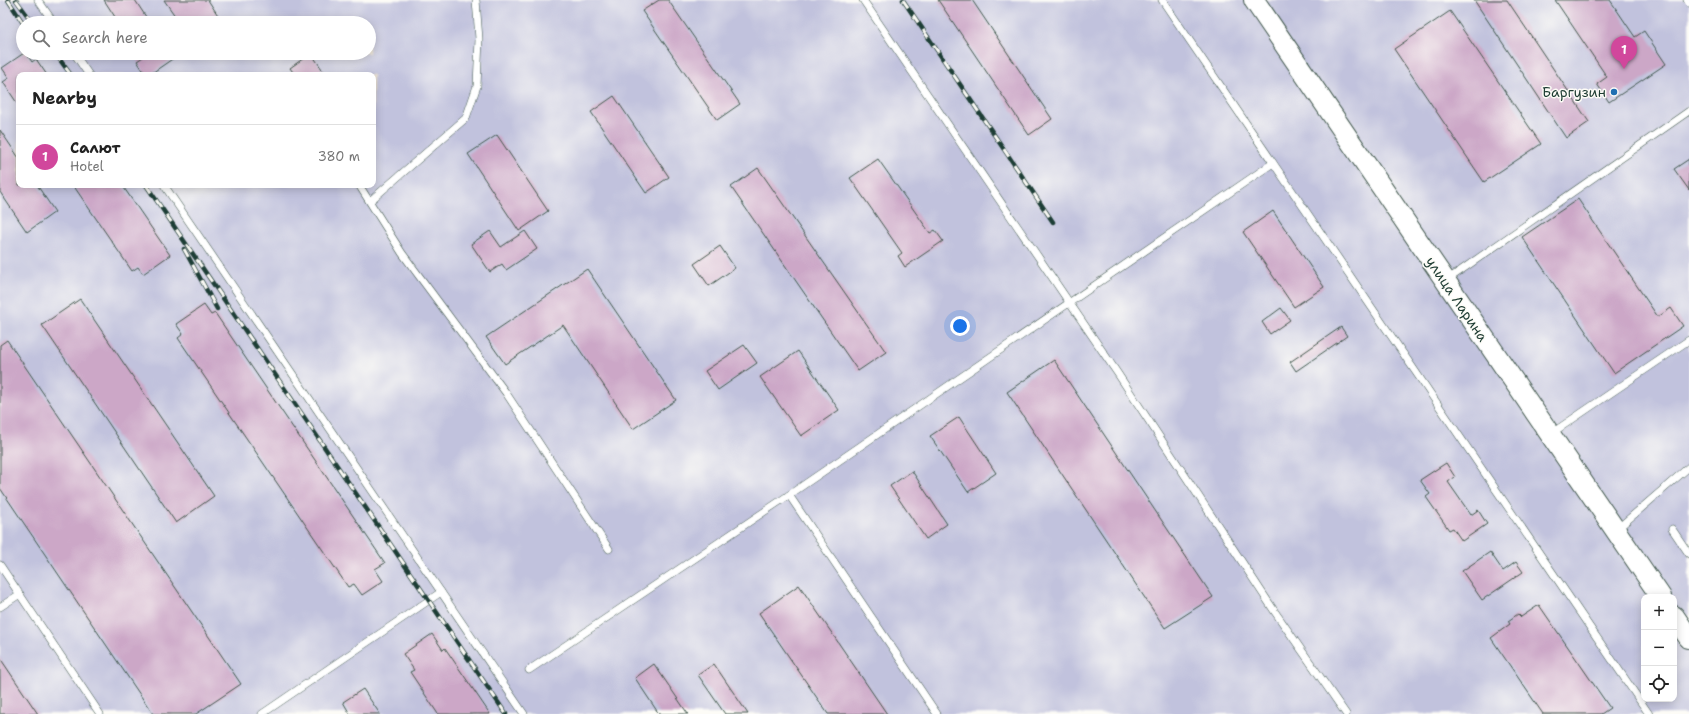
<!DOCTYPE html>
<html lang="en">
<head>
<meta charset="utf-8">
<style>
  body { margin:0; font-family:"Shantell Sans",sans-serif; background:#f2f2f2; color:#222 }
  .controls { position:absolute; right:12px; bottom:12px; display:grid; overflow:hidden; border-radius:8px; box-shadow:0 2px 10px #0003 }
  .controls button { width:36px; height:36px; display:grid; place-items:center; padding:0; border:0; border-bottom:1px solid #e0e0e0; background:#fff; color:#222; font:20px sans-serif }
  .you { position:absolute; left:960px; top:326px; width:14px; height:14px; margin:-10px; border:3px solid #fff; border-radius:50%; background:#1a73e8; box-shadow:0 0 0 6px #1a73e833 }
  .badge { display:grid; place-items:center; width:26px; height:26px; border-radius:50%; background:#db2777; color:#fff; font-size:13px; font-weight:700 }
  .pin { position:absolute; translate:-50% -33px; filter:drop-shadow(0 1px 2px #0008) }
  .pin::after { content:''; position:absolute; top:21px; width:14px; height:12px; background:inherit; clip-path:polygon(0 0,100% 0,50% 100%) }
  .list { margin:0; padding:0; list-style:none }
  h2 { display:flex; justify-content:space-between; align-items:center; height:52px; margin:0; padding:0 16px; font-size:17px }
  h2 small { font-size:13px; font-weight:400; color:#767676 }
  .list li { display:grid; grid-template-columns:26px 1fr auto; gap:12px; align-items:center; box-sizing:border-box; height:64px; padding:0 16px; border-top:1px solid #e0e0e0 }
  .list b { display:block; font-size:15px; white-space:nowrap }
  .list p { margin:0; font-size:13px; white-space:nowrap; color:#767676 }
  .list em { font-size:13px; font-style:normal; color:#767676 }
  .icon { flex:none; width:22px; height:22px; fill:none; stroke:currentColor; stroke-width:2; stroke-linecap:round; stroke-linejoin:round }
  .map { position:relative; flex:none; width:1689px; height:714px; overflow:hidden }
  .search { position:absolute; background:#fff; box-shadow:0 2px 10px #0003; left:16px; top:16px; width:360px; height:44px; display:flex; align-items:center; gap:10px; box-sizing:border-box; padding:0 14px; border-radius:22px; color:#767676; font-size:15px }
  .panel { position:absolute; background:#fff; box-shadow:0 2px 10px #0003; left:16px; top:72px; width:360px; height:116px; border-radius:8px }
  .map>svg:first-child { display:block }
  .industrial { fill:#c1c2dd; fill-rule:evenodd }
  .building { fill:#cca7c7 }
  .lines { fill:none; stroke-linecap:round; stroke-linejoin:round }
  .lane-casing { stroke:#3f564b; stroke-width:8 }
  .secondary-casing { stroke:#3f564b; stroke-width:22 }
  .lane { stroke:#fff; stroke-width:7 }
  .secondary { stroke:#fff; stroke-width:20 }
  .rail-casing { stroke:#1f3d34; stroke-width:4.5 }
  .rail { stroke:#fdfcf7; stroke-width:3; stroke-dasharray:9; stroke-linecap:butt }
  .poi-dot { fill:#1f6fb2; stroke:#fdfcf7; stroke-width:1.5 }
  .labels { text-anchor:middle; stroke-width:3; stroke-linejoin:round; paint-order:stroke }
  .poi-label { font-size:14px; fill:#1f3d34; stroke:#fdfcf7; text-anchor:end }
  .street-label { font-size:14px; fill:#1f3d34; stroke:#fdfcf7 }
</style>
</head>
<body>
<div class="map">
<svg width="1689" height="714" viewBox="0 0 1689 714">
  <rect width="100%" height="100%" fill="#fdfcf7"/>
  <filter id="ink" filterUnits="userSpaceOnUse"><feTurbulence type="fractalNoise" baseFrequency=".025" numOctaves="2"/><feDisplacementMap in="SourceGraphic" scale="8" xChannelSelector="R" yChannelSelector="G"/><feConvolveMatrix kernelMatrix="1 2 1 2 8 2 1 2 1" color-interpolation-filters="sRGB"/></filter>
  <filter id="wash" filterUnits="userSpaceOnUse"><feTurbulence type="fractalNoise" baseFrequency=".012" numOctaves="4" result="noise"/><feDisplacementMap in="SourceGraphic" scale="16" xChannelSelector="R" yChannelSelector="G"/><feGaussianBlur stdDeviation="0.9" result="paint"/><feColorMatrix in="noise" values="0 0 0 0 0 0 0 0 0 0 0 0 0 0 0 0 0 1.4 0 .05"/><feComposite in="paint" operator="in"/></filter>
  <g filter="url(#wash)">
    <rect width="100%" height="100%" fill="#f3e7cf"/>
    <path class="industrial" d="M0 0H1689V714H0ZM23 23H369V53H23ZM19 75H373V185H19ZM1644 597H1674V699H1644Z"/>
    <g id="blocks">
      <g class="building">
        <polygon points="104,0 135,0 150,23 119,23"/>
        <polygon points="164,0 208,0 223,23 180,23"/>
        <polygon points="659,0 668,0 740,104 717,120 642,11"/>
        <polygon points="938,0 972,0 1052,119 1029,135"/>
        <polygon points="1474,0 1507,0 1589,122 1566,138"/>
        <polygon points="1555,0 1610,0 1635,37 1644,31 1666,64 1609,102 1597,84 1607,77"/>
        <polygon points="1450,11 1541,144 1484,182 1394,49"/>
        <polygon points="24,53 26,53 32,62 36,59 47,75 19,75 19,106 3,82 9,78 2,68"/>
        <polygon points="140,53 181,53 149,75 146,75 137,61 143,57"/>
        <polygon points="311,53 326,75 295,75 290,68"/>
        <polygon points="614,96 669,177 646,193 591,112"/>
        <polygon points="0,130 19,158 19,185 37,185 55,212 27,232 0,192"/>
        <polygon points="497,135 548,211 519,231 468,154"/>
        <polygon points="878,159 930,233 935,230 943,241 905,267 898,256 902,253 850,178"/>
        <polygon points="1689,159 1689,190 1674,169"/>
        <polygon points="758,168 886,352 858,371 731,187"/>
        <polygon points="73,185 122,185 170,255 143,274 138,267 132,271"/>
        <polygon points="1578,199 1658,317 1671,308 1683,326 1614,373 1522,237"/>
        <polygon points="1273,211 1324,287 1294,307 1243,232"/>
        <polygon points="490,231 501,247 525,231 537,249 506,270 502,264 490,272 471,244"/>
        <polygon points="720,246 735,268 709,286 694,264"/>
        <polygon points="587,269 676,400 633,429 563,325 505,364 486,337"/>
        <polygon points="80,299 214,496 176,523 42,325"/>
        <polygon points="204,305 211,315 215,313 385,563 375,569 383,581 362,595 354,584 348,587 178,338 183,334 176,324"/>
        <polygon points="1281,308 1290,320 1270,334 1262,322"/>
        <polygon points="1341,327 1347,336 1296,371 1290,362"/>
        <polygon points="7,340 241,684 196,714 153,714 0,488 0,345"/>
        <polygon points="744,345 757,363 718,390 705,371"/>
        <polygon points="798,351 839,410 801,436 760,377"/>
        <polygon points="1054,360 1213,597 1165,628 1007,392"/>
        <polygon points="959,417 996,473 968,492 930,436"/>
        <polygon points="1446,463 1455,477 1448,482 1471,515 1478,510 1487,524 1462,541 1453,528 1449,530 1426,497 1430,494 1420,480"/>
        <polygon points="912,471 947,524 926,539 890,486"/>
        <polygon points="1490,552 1503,571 1516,562 1523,572 1482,600 1462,571"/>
        <polygon points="799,585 887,714 828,714 759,613"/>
        <polygon points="1539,605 1610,708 1601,714 1543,714 1491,638 1510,624 1508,621 1518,614 1521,617"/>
        <polygon points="432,634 443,650 445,648 490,714 438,714 410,672 414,670 403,654"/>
        <polygon points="0,658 38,714 0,714"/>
        <polygon points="654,664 688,714 659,714 635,678"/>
        <polygon points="714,664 748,714 725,714 698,675"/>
        <polygon points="363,689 380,714 350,714 343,702"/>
      </g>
    </g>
  </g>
  <g filter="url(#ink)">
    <use href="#blocks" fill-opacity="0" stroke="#3f564b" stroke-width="1"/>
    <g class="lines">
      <g class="lane-casing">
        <g id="lane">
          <polyline points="38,0 54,23"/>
          <polyline points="863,0 1118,374 1275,612 1346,714"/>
          <polyline points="1162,0 1649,714"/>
          <polyline points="1687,0 1689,3"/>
          <polyline points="74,53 89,75"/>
          <polyline points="164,185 524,714"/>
          <polyline points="359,185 402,253 506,393 609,549"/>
          <polyline points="370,201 466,118 477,86 479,39 476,0"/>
          <polyline points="1447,280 1689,111"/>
          <polyline points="1552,433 1689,340"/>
          <polyline points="789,495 937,714"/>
          <polyline points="1672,529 1689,554"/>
          <polyline points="1616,530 1689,467"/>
          <polyline points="0,565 100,714"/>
          <polyline points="0,607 20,594"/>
          <polyline points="529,670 789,495 1273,163"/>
          <polyline points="262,714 441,592"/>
        </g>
      </g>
      <g class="secondary-casing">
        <g id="secondary">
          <polyline points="1254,0 1661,597"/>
          <polyline points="1674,616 1689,638"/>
        </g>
      </g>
      <use href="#lane" class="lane"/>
      <use href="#secondary" class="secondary"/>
      <g class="rail-casing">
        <g id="rail">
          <polyline points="8,0 23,23"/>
          <polyline points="16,0 33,23"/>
          <polyline points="903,0 1053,222"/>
          <polyline points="55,53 71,75"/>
          <polyline points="146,185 506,714"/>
          <polyline points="184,249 217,309"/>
        </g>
      </g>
      <use href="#rail" class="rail"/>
    </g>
  </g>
  <circle class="poi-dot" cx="1614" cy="92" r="4"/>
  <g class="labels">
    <g class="poi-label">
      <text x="1606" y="97">Баргузин</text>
    </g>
    <g class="street-label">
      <text transform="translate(1457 299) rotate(56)" y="5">улица Ларина</text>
    </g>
  </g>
</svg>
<div class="controls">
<button>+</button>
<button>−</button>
<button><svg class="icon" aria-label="locate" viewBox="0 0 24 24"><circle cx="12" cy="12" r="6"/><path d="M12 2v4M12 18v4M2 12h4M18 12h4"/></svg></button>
</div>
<div class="you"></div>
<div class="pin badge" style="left:1624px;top:69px;background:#d1479c">1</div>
<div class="search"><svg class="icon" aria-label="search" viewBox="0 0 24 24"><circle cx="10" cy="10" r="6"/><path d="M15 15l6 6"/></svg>Search here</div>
<section class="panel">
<h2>Nearby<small></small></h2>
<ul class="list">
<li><span class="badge" style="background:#d1479c">1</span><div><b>Салют</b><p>Hotel</p></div><em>380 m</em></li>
</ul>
</section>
</div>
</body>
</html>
